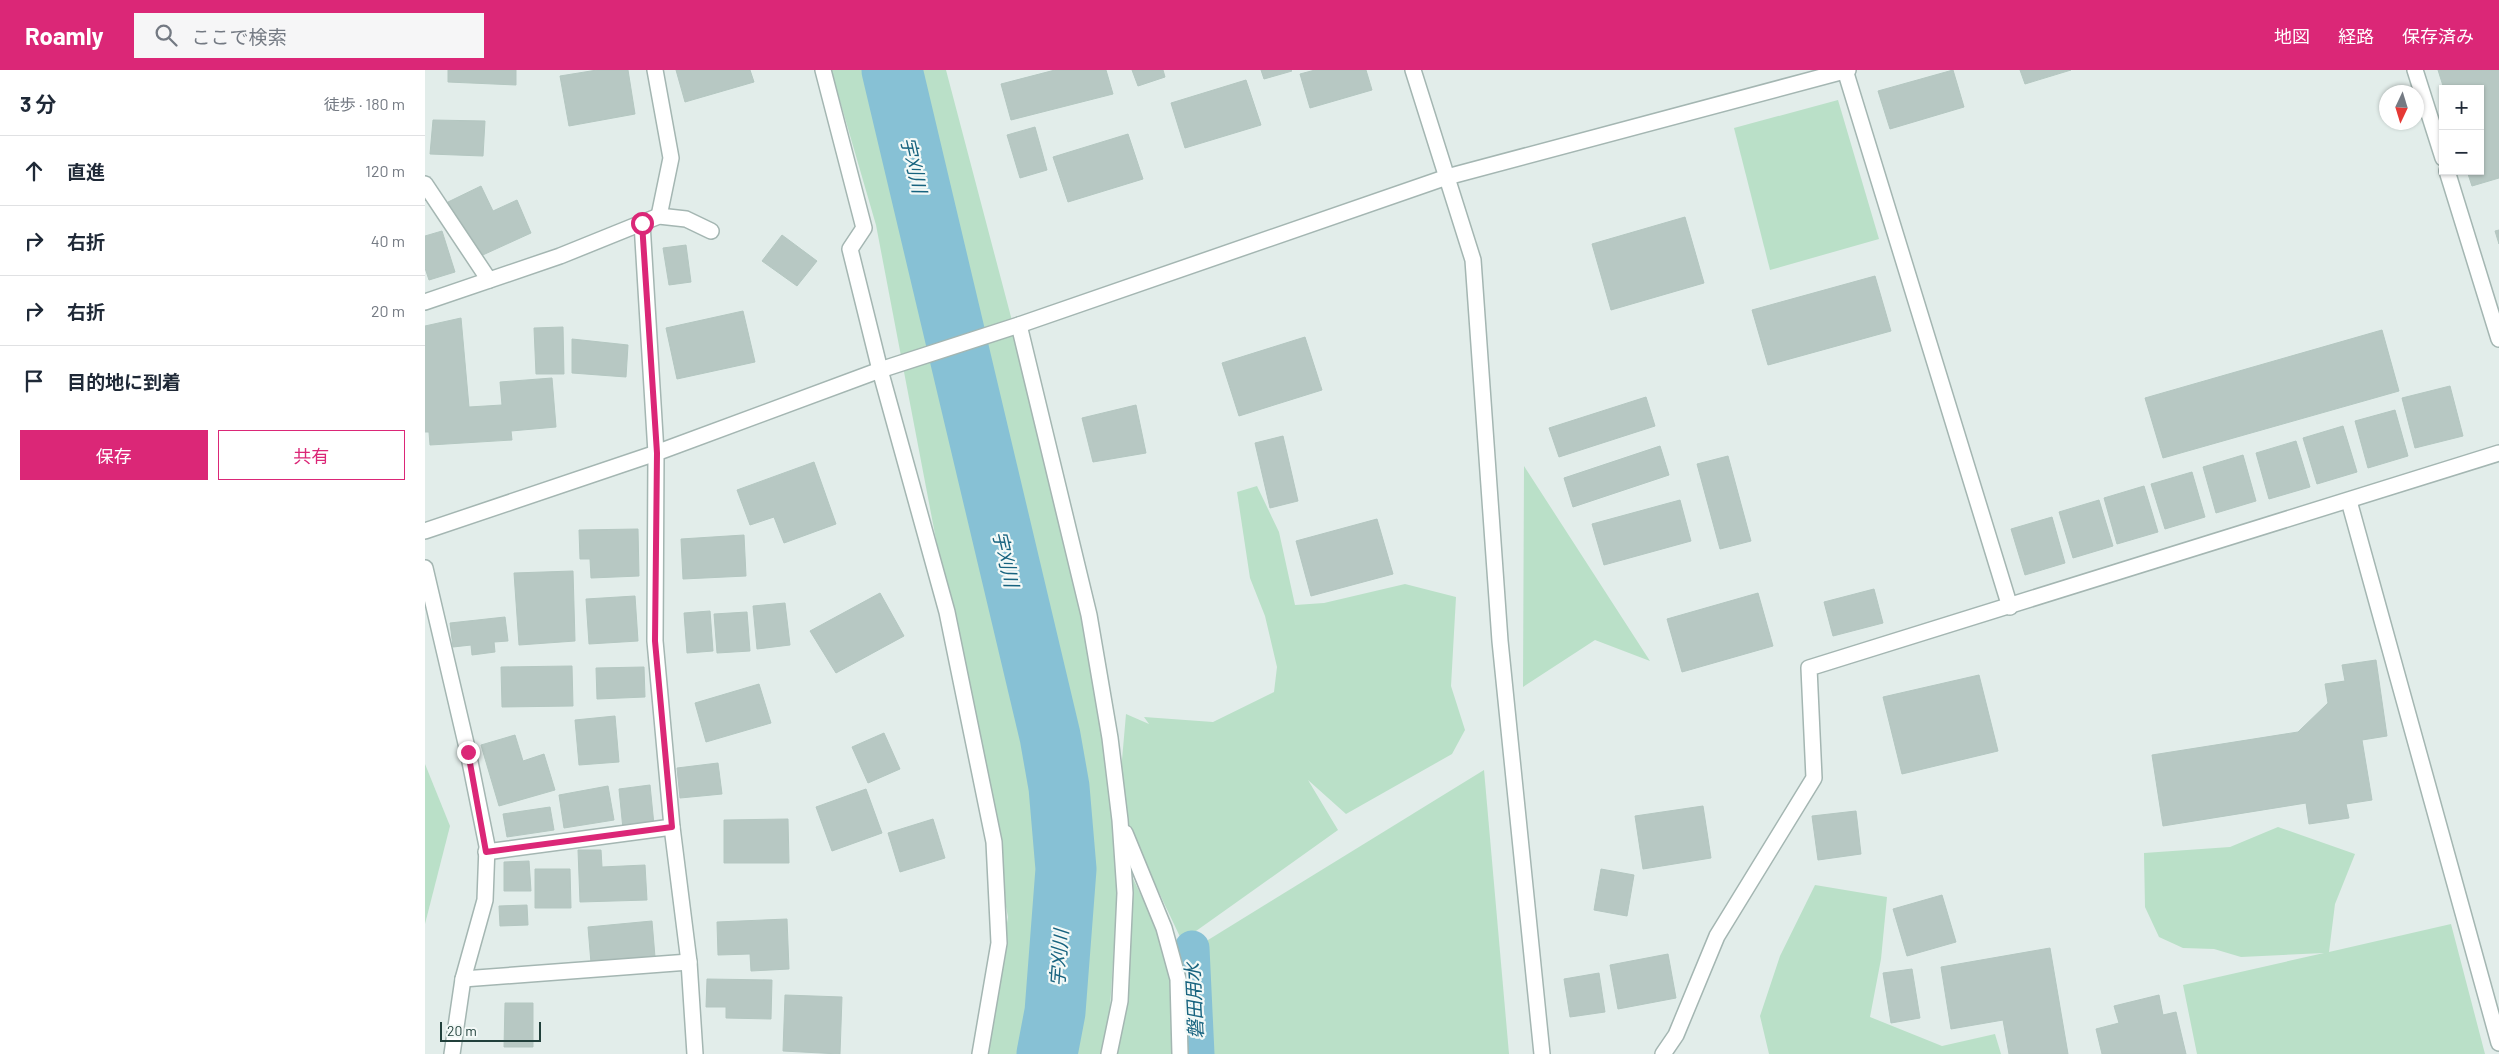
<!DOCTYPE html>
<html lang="ja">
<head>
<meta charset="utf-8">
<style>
  body { margin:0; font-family:Barlow,"Noto Sans JP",sans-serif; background:#f6f6f7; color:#1f2937 }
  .controls { position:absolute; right:15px; top:15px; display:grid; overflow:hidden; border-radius:0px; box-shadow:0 1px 4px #0004 }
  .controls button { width:45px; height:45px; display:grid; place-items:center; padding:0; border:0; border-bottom:1px solid #e0e1e3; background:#fff; color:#1f2937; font:25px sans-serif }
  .compass { position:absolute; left:1954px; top:15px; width:45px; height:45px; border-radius:50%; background:#fff; box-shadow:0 1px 4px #0004; rotate:184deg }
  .scale { position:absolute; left:15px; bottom:12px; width:101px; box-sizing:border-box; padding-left:5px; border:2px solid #21403b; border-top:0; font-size:14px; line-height:18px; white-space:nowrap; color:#21403b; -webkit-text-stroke:4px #f3f9f7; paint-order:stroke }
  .stop { position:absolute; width:15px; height:15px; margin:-11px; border:4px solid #db2777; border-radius:50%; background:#fff }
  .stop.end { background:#db2777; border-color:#fff; box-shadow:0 1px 5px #0008 }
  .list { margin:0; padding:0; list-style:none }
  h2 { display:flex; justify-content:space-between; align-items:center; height:65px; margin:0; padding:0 20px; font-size:21px }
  h2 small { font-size:16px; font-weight:400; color:#747a83 }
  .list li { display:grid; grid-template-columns:32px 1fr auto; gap:15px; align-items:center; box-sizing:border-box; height:70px; padding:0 20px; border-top:1px solid #e0e1e3 }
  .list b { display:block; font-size:19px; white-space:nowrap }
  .list em { font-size:16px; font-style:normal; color:#747a83 }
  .actions { display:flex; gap:10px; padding:15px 20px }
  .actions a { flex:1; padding:11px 0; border:1px solid #db2777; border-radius:0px; text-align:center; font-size:18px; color:#db2777 }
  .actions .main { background:#db2777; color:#fff }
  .icon { flex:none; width:28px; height:28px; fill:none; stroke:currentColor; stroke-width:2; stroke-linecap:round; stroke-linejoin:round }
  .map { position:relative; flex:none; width:2074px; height:984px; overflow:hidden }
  header { display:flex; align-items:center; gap:30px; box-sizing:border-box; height:70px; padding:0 25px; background:#db2777; color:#fff }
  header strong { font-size:24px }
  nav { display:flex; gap:28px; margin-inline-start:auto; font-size:18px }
  .search { width:350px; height:45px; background:#f6f6f7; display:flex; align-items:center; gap:12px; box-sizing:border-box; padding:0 18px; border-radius:0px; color:#747a83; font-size:19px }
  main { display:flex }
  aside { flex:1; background:#fff }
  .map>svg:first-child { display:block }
  .green { fill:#bae0c8 }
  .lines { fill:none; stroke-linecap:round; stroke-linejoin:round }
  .canal { stroke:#87c1d5; stroke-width:35 }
  .river { stroke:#87c1d5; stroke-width:61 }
  .building { fill:#b7c8c3; stroke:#b4c7c1 }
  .minor-casing { stroke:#a4b6b2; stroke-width:18 }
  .minor { stroke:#fff; stroke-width:15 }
  .route { stroke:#db2777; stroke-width:6 }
  .labels { text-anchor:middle; stroke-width:4.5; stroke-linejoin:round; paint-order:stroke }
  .water-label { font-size:19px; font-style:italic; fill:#17637f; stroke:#f3f9f7 }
</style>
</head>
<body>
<header>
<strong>Roamly</strong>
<div class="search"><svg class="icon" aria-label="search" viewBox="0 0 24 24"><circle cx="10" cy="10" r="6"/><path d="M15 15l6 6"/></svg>ここで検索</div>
<nav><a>地図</a><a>経路</a><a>保存済み</a></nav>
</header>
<main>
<aside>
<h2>3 分<small>徒歩 · 180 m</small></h2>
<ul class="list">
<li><svg class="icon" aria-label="ahead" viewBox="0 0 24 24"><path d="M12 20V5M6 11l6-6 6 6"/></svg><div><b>直進</b></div><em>120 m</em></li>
<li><svg class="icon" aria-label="right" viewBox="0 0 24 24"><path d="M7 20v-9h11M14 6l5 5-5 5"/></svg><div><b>右折</b></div><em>40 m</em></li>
<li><svg class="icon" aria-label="right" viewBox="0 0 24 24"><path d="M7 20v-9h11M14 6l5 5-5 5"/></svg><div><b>右折</b></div><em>20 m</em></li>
<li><svg class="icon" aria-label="arrive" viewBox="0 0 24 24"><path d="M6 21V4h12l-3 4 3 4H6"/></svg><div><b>目的地に到着</b></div></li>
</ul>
<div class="actions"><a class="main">保存</a><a>共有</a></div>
</aside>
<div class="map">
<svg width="2074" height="984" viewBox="0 0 2074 984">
  <rect width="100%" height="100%" fill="#e2edea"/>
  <g class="green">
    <polygon points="406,0 521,0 656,513 696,770 682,984 560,984 583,847 451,155"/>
    <polygon points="1413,30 1454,169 1345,200 1309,58"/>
    <polygon points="1099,396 1225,591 1170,570 1098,617"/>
    <polygon points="832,416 854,462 870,535 899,533 980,514 1031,527 1026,616 1040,660 1027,684 921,744 883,710 913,760 757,871 693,736 701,644 724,654 719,647 788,652 849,622 852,597 840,546 825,508 812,422"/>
    <polygon points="0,694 25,756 0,854"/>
    <polygon points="1059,700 1084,984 780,984 783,870"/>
    <polygon points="1853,757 1930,784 1910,834 1904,882 2026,854 2060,984 1772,984 1758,915 1899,883 1816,887 1789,879 1758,878 1734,867 1720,837 1719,783 1805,777"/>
    <polygon points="698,788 747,889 750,984 684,984"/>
    <polygon points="1390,815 1462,827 1456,889 1445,947 1517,976 1570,964 1576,984 1344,984 1335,946 1355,886"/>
  </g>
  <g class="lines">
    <polyline class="canal" points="767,878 772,984"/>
    <polyline class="river" points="467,0 625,666 634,717 641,799 630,942 622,984"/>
  </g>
  <g class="building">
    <polygon points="23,0 91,0 91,15 23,12"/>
    <polygon points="172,0 203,0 210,44 144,56 135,6"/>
    <polygon points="251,0 325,0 329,12 260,32"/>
    <polygon points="630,0 681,0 688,24 586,50 576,14"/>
    <polygon points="707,0 738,0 740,7 713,16"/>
    <polygon points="836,0 866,0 867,1 839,9"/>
    <polygon points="890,0 941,0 947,20 885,38 875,4"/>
    <polygon points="1528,0 1539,37 1465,59 1453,21"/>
    <polygon points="1595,0 1646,0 1600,14"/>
    <polygon points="2013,0 2074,0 2074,108 2047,116 2042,101 2055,101 2055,19 2019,19"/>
    <polygon points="821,10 836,55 760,78 746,33"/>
    <polygon points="8,50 60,51 58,86 5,84"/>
    <polygon points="610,57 622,100 595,108 582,65"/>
    <polygon points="703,64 718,109 643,132 628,87"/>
    <polygon points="56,116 68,141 92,130 106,163 49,189 23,132"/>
    <polygon points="1260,147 1279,213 1186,240 1167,174"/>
    <polygon points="2074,160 2074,174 2070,161"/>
    <polygon points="17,161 30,202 4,210 0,198 0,166"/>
    <polygon points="357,165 392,191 372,216 337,191"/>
    <polygon points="261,175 266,212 244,215 238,178"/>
    <polygon points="1450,206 1466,261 1343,295 1327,240"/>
    <polygon points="318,241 330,292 252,309 241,258"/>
    <polygon points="36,248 44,337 77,335 75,312 127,308 131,357 86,361 87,370 5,375 4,362 0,362 0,256"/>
    <polygon points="138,257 139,304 111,304 109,258"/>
    <polygon points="1957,260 1974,321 1738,388 1720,328"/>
    <polygon points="880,267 897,320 814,346 797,293"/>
    <polygon points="147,269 203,275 201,307 147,303"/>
    <polygon points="2025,316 2038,366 1990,378 1977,328"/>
    <polygon points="1221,327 1230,356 1134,387 1124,358"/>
    <polygon points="711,335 721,383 668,392 657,348"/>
    <polygon points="1970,340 1983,386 1943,398 1930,351"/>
    <polygon points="1918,356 1932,402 1892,414 1878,368"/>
    <polygon points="858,366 873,431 845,438 830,373"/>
    <polygon points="1871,371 1885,417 1844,429 1831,383"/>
    <polygon points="1235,376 1244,405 1148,437 1139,408"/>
    <polygon points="1818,385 1831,431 1791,443 1778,397"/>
    <polygon points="1303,386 1326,471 1295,479 1272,394"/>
    <polygon points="389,392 411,454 359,473 349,447 325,455 312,420"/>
    <polygon points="1767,402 1780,447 1740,459 1726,414"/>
    <polygon points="1719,416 1733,462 1692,474 1679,428"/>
    <polygon points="1255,430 1266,471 1179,495 1167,454"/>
    <polygon points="1674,430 1688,476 1648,488 1634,442"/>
    <polygon points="1627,447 1640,493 1600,505 1586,459"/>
    <polygon points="952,449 968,504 886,526 871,471"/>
    <polygon points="213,459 214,506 166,508 165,489 155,489 154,460"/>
    <polygon points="319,465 321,506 258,509 256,469"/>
    <polygon points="148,501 150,571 94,575 89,503"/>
    <polygon points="1449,519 1458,553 1408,566 1399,532"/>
    <polygon points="455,523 479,566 411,603 385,561"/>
    <polygon points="1333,523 1348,576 1257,602 1242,549"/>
    <polygon points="210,526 213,571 164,574 161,529"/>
    <polygon points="360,533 365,575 332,579 328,536"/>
    <polygon points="285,541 288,581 262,583 259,543"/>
    <polygon points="322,542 325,581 292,583 289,544"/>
    <polygon points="80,547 83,571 69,572 70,582 47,585 46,575 28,577 25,553"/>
    <polygon points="1951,590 1962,666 1937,670 1947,730 1921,734 1924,748 1884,754 1881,733 1738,756 1727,685 1873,662 1903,633 1900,614 1920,611 1917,595"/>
    <polygon points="147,596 148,636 77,637 76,597"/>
    <polygon points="219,597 220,627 172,629 171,598"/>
    <polygon points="1554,605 1573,681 1477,704 1458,627"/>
    <polygon points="334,614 346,653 281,672 270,633"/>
    <polygon points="190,646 194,692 154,695 150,650"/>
    <polygon points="459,663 475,699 443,713 427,677"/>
    <polygon points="90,665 98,691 119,684 130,720 74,736 56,675"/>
    <polygon points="293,693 297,724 255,728 252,698"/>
    <polygon points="225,715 229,755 198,759 194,719"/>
    <polygon points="183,716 189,750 139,758 134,725"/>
    <polygon points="441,719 457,763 407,781 391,737"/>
    <polygon points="1278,736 1286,788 1218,799 1210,746"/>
    <polygon points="125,737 129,760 82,767 78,744"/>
    <polygon points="1431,741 1436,784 1393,790 1387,746"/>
    <polygon points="363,749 364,793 299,793 299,750"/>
    <polygon points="508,749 520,788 475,802 463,763"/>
    <polygon points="153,780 176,780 177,797 220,795 222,830 155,832"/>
    <polygon points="104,791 106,821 79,821 79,792"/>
    <polygon points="110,799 145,799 146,838 110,838"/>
    <polygon points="1176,799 1209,805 1202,846 1169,840"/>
    <polygon points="1517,825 1531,872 1482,886 1468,839"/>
    <polygon points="102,835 103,855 75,856 74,836"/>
    <polygon points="362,849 364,899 326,901 325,884 293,885 292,852"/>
    <polygon points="227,851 230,887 166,893 163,857"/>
    <polygon points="1625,878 1643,984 1584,984 1578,950 1526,959 1516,897"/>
    <polygon points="1243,884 1251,928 1193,939 1185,895"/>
    <polygon points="1487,899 1495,948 1466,953 1458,903"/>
    <polygon points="1174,903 1180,942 1145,947 1139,909"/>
    <polygon points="282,909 347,910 346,949 301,948 301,937 281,937"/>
    <polygon points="360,925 417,927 415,984 358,981"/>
    <polygon points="1734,925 1738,945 1751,942 1761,984 1677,984 1671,959 1694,953 1689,936"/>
    <polygon points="80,933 108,933 108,977 79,977"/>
  </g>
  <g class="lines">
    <g class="minor-casing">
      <g id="minor">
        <polyline points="230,0 246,88 234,146"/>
        <polyline points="398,0 439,158 425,179 455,300 522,542 569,772 574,873 555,984"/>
        <polyline points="988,0 1048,190 1075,571 1117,984"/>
        <polyline points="1420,0 1585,537"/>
        <polyline points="1990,0 2018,88"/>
        <polyline points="2022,101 2074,269"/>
        <polyline points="0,114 64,210"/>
        <polyline points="217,153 231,383 230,571 247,757 264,892 270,984"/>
        <polyline points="0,232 135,186 234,146 261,149 286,161"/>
        <polyline points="594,255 664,545 685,668 695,750 700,823 695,931 684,984"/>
        <polyline points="1924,431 2074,973"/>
        <polyline points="0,461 231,383 455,300 594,255 1022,107 1423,0"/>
        <polyline points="0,498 43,682 62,776 60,830 38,909 27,984"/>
        <polyline points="700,763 739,858 753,909 755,984"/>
        <polyline points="61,782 247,757"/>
        <polyline points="38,909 264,892"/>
        <polyline points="1238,984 1251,965 1292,866 1389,708 1384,598 2074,383"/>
      </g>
    </g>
    <use href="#minor" class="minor"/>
  </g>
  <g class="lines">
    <polyline class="route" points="43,682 61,782 247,757 230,571 232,383 217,153"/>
  </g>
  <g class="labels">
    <g class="water-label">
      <text transform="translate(489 95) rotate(77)" y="7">宇刈川</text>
      <text transform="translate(581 489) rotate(77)" y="7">宇刈川</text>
      <text transform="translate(634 888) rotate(-86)" y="7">宇刈川</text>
      <text transform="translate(769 931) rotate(-93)" y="7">磐田用水</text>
    </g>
  </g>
</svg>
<div class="controls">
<button>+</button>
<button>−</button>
</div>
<svg class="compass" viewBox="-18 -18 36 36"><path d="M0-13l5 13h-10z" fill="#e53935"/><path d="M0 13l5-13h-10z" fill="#747a83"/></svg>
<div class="scale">20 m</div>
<div class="stop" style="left:217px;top:153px"></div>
<div class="stop end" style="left:43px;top:682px"></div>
</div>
</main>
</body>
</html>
